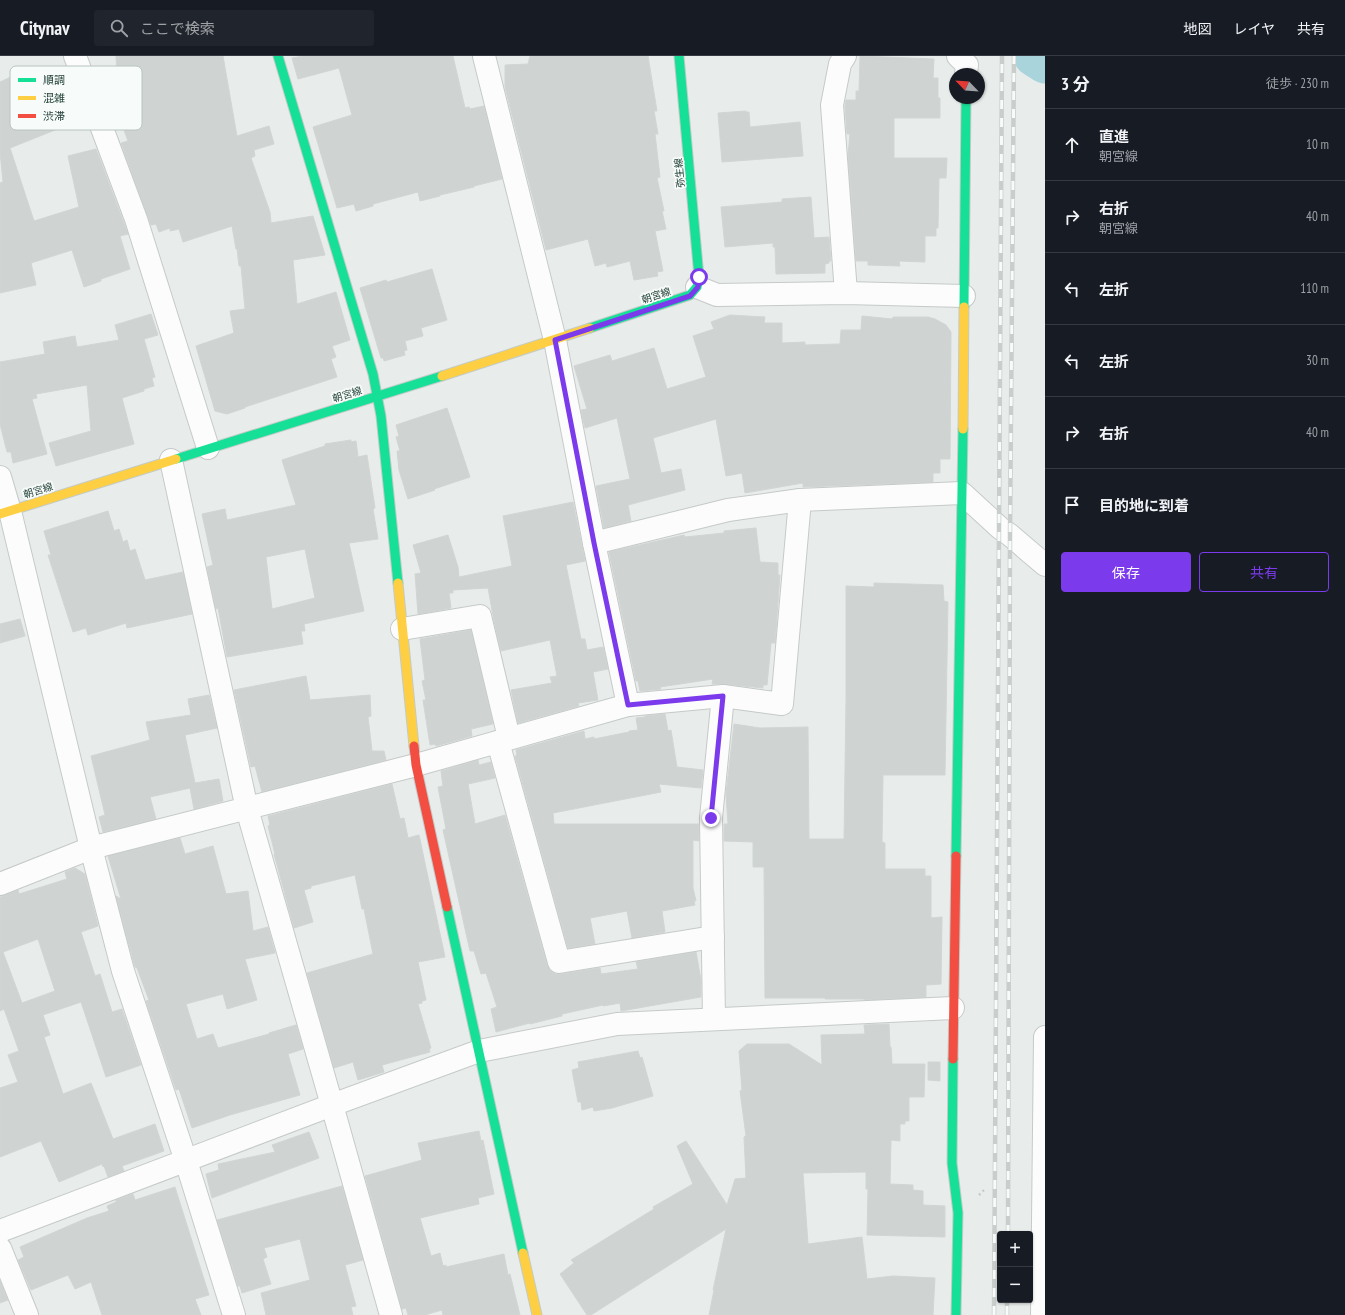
<!DOCTYPE html>
<html lang="ja">
<head>
<meta charset="utf-8">
<style>
  body { margin:0; font-family:"PT Sans Narrow","Noto Sans JP",sans-serif; background:#20242c; color:#f1f3f6 }
  .controls { position:absolute; right:12px; bottom:12px; display:grid; overflow:hidden; border-radius:4px; box-shadow:0 1px 3px #0004 }
  .controls button { width:36px; height:36px; display:grid; place-items:center; padding:0; border:0; border-bottom:1px solid #363941; background:#171b24; color:#f1f3f6; font:20px sans-serif }
  .compass { position:absolute; left:949px; top:12px; width:36px; height:36px; border-radius:50%; background:#171b24; box-shadow:0 1px 3px #0004; rotate:295deg }
  .stop { position:absolute; width:12px; height:12px; margin:-9px; border:3px solid #7c3aed; border-radius:50%; background:#fff }
  .stop.end { background:#7c3aed; border-color:#fff; box-shadow:0 1px 4px #0008 }
  .list { margin:0; padding:0; list-style:none }
  h2 { display:flex; justify-content:space-between; align-items:center; height:52px; margin:0; padding:0 16px; font-size:17px }
  h2 small { font-size:13px; font-weight:400; color:#9ea1a6 }
  .list li { display:grid; grid-template-columns:26px 1fr auto; gap:12px; align-items:center; box-sizing:border-box; height:72px; padding:0 16px; border-top:1px solid #363941 }
  .list b { display:block; font-size:15px; white-space:nowrap }
  .list p { margin:0; font-size:13px; white-space:nowrap; color:#9ea1a6 }
  .list em { font-size:13px; font-style:normal; color:#9ea1a6 }
  .actions { display:flex; gap:8px; padding:12px 16px }
  .actions a { flex:1; padding:9px 0; border:1px solid #7c3aed; border-radius:4px; text-align:center; font-size:14px; color:#7c3aed }
  .actions .main { background:#7c3aed; color:#fff }
  .icon { flex:none; width:22px; height:22px; fill:none; stroke:currentColor; stroke-width:2; stroke-linecap:round; stroke-linejoin:round }
  .map { position:relative; flex:none; width:1045px; height:1259px; overflow:hidden }
  header { display:flex; align-items:center; gap:24px; box-sizing:border-box; height:56px; padding:0 20px; background:#171b24; border-bottom:1px solid #363941 }
  header strong { font-size:19px }
  nav { display:flex; gap:22px; margin-inline-start:auto; font-size:14px }
  .search { width:280px; height:36px; background:#20242c; display:flex; align-items:center; gap:10px; box-sizing:border-box; padding:0 14px; border-radius:4px; color:#9ea1a6; font-size:15px }
  main { display:flex }
  aside { flex:1; background:#171b24 }
  .map>svg:first-child { display:block }
  .lines { fill:none; stroke-linecap:round; stroke-linejoin:round }
  .river { stroke:#a9d4db; stroke-width:41 }
  .building { fill:#cfd4d2; stroke:#d1d6d4; fill-rule:evenodd }
  .street-casing { stroke:#c5cac8; stroke-width:24 }
  .fast-casing { stroke:#c3cbc8; stroke-width:11 }
  .slow-casing { stroke:#c3cbc8; stroke-width:11 }
  .jam-casing { stroke:#c3cbc8; stroke-width:11 }
  .path { stroke:#c3ccca; stroke-width:2.5; stroke-dasharray:2 3; stroke-linecap:butt }
  .street { stroke:#fcfcfc; stroke-width:22 }
  .fast { stroke:#16e098; stroke-width:9 }
  .slow { stroke:#ffcf43; stroke-width:9 }
  .jam { stroke:#f24e42; stroke-width:9 }
  .rail-casing { stroke:#c9cdcc; stroke-width:4.5 }
  .rail { stroke:#f7fbf9; stroke-width:3; stroke-dasharray:9; stroke-linecap:butt }
  .route { stroke:#7c3aed; stroke-width:5 }
  .labels { text-anchor:middle; stroke-width:3.5; stroke-linejoin:round; paint-order:stroke }
  .street-label { font-size:10px; fill:#24423a; stroke:#f7fbf9 }
  .key { fill:#f7fbf9; stroke:#b8c4c0; stroke-width:1 }
  .key-label { font-size:11px; fill:#24423a }
</style>
</head>
<body>
<header>
<strong>Citynav</strong>
<div class="search"><svg class="icon" aria-label="search" viewBox="0 0 24 24"><circle cx="10" cy="10" r="6"/><path d="M15 15l6 6"/></svg>ここで検索</div>
<nav><a>地図</a><a>レイヤ</a><a>共有</a></nav>
</header>
<main>
<div class="map">
<svg width="1045" height="1259" viewBox="0 0 1045 1259">
  <rect width="100%" height="100%" fill="#e8edeb"/>
  <g class="lines">
    <polyline class="river" points="1034,0 1045,7"/>
  </g>
  <g class="building">
    <polygon points="116,0 223,0 237,80 269,70 274,88 254,94 255,100 251,102 270,156 271,167 313,160 325,199 293,204 297,248 336,236 350,284 332,290 336,301 331,303 337,321 245,351 245,352 227,358 215,355 196,290 234,277 230,255 245,253 241,210 239,210 237,193 236,193 232,170 183,186 179,173 170,175 170,172 159,176 156,168 151,169 121,87 128,85 121,66 123,66 122,61 126,59 126,28 124,28 123,18 117,18"/>
    <polygon points="303,0 453,0 465,52 469,51 470,53 484,50 502,123 474,130 474,131 440,139 440,140 420,145 418,136 373,148 373,150 356,155 354,148 337,152 313,71 352,59 339,12 298,23 292,2"/>
    <polygon points="530,0 648,0 657,55 654,55 658,78 655,78 660,121 657,122 664,155 662,155 666,173 655,175 663,215 657,216 658,220 634,224 630,205 607,211 606,207 595,210 588,183 546,194 505,31 505,9 528,8"/>
    <polygon points="860,0 934,3 933,22 938,22 938,42 940,42 940,62 894,62 894,102 947,102 946,122 939,122 938,172 936,172 936,180 925,180 925,206 899,205 900,210 868,209 868,205 856,205 848,99 850,78 847,78 845,50 846,44 856,44 856,35 859,35"/>
    <polygon points="26,14 43,57 78,44 85,62 10,92 34,165 79,151 68,100 96,93 128,178 120,180 130,213 101,223 101,225 84,231 72,194 31,207 36,229 0,237 0,127 3,126 0,96 0,26"/>
    <polygon points="746,55 746,56 749,56 750,71 800,66 803,100 722,106 718,57"/>
    <polygon points="811,141 814,182 829,181 831,205 829,205 829,207 825,208 825,217 776,218 775,191 773,191 773,187 725,191 721,151 782,146 782,143"/>
    <polygon points="432,213 447,264 421,272 423,280 405,285 407,294 404,295 405,299 384,305 383,302 381,302 360,232 386,224 387,226"/>
    <polygon points="151,258 158,279 144,283 155,321 152,322 154,330 144,333 144,335 122,342 134,388 56,410 49,387 91,375 87,329 36,338 37,342 32,343 47,398 13,407 11,396 7,396 0,368 0,306 45,298 43,286 75,280 77,291 119,284 115,269"/>
    <polygon points="730,259 765,261 764,267 782,267 782,287 805,286 805,289 840,288 841,274 861,274 862,260 892,263 893,261 928,261 935,263 946,269 951,276 950,403 940,403 940,417 933,417 933,426 803,431 803,427 745,437 742,417 726,420 716,363 653,382 661,417 681,413 685,434 628,449 631,465 604,472 596,430 630,423 617,362 585,372 581,354 587,353 574,310 610,299 612,305 654,292 667,333 706,321 693,280 714,273 711,266"/>
    <polygon points="447,352 470,421 434,433 435,434 408,443 399,414 397,395 400,395 396,381 399,380 396,369"/>
    <path d="M351 384V386L356 385 358 401 367 399 375 452 373 453 378 483 349 487 364 555 304 568 305 575H301L303 588 227 601 218 552 216 553 207 511 213 509 202 458 225 453 227 464 296 449 282 404 325 390V388ZM305 493 315 542 272 553 266 501Z"/>
    <polygon points="573,446 585,505 566,509 581,583 585,583 587,594 603,591 608,613 593,616 598,644 578,647 579,650 518,667 511,634 552,627 550,621 557,620 550,584 501,595 494,565 488,532 453,534 453,537 449,537 451,552 418,558 415,518 421,517 413,489 448,479 458,511 459,521 512,510 503,460"/>
    <polygon points="108,455 114,475 119,473 123,486 127,484 130,495 135,493 145,524 183,516 192,558 127,572 126,567 88,579 86,572 73,576 48,499 51,499 44,475"/>
    <polygon points="756,472 760,506 778,507 778,519 780,519 775,587 771,587 767,629 763,629 763,632 725,628 712,628 713,623 660,631 661,633 640,635 638,625 636,625 609,496 684,479 685,481 724,477 724,475"/>
    <polygon points="874,527 943,529 944,545 948,546 945,719 883,719 882,786 885,787 885,813 925,813 925,820 931,820 931,862 942,861 941,928 926,929 926,941 864,944 864,943 825,943 825,942 765,942 764,811 753,811 753,786 724,785 724,768 728,768 726,738 734,668 760,672 808,671 809,783 844,783 846,643 846,530 874,531"/>
    <polygon points="20,563 25,580 0,587 0,568"/>
    <polygon points="471,574 493,668 471,673 472,680 436,690 435,688 430,689 423,644 426,644 422,625 425,624 420,583"/>
    <polygon points="306,620 310,644 370,639 371,660 368,661 372,695 384,695 386,704 262,736 255,710 251,711 234,634"/>
    <polygon points="209,639 217,672 185,679 195,727 219,723 223,745 194,753 190,732 150,741 156,763 103,776 99,761 105,759 91,700 150,684 146,666 191,659 188,643"/>
    <polygon points="665,658 668,675 671,674 677,711 703,714 701,732 659,728 661,736 553,757 554,768 699,768 699,785 693,784 693,832 696,845 694,845 695,849 662,855 665,876 632,882 627,855 590,862 595,888 568,892 515,700 517,699 516,694 584,675 585,683 594,681 594,683 629,676 629,675 638,674 636,662 645,661 645,660"/>
    <polygon points="478,704 479,709 491,706 495,722 468,728 475,768 505,759 547,909 550,914 555,918 561,918 600,912 601,918 638,913 636,906 696,896 701,924 701,941 621,955 620,947 603,950 603,949 562,958 562,960 530,968 530,967 496,976 491,953 497,951 486,917 481,918 474,895 470,895 443,774 446,773 438,731 443,730 441,715"/>
    <polygon points="392,728 400,763 404,762 408,782 419,779 445,901 418,906 426,944 422,945 422,947 418,948 431,992 429,993 430,996 382,1009 384,1016 358,1024 353,1006 334,1012 307,917 373,898 364,853 362,853 355,819 311,830 311,832 304,834 313,866 294,872 274,798 275,798 268,770 270,769 268,760"/>
    <polygon points="180,782 185,798 213,790 226,838 248,835 253,875 268,871 275,897 245,903 257,944 227,953 223,938 186,948 197,983 213,978 218,992 269,978 269,977 296,969 303,993 288,998 300,1039 230,1059 192,1072 179,1033 176,1034 146,945 149,944 137,912 135,911 116,840 121,843 108,800"/>
    <path d="M75 812 85 818 98 870 81 876 95 920 100 918 112 956 122 953 141 1009 106 1021 81 946 43 959 50 979 44 981 63 1038 91 1027 113 1083 155 1068 164 1095 122 1110 124 1115 108 1121 104 1110 103 1111 102 1108 59 1126 41 1085 0 1101V1032L18 1026 8 999 19 995 4 953 0 955V841L18 834 19 838 67 823 65 816ZM38 883 55 935 22 947 3 896Z"/>
    <polygon points="889,968 890,991 891,991 892,1008 925,1008 924,1041 909,1041 909,1065 905,1065 905,1068 900,1068 900,1085 891,1084 890,1128 913,1129 913,1134 923,1135 923,1149 945,1150 945,1181 867,1179 868,1133 866,1133 866,1116 803,1117 808,1188 862,1181 867,1223 893,1220 935,1222 933,1259 709,1259 714,1234 713,1234 726,1173 591,1259 587,1259 560,1218 574,1207 571,1204 654,1153 653,1151 693,1128 677,1090 686,1085 727,1149 735,1123 746,1122 744,1081 746,1080 740,1035 742,1034 739,995 747,988 789,988 822,1009 821,979 865,978 864,969"/>
    <polygon points="638,995 640,1002 642,1001 653,1040 612,1052 594,1055 593,1051 582,1054 581,1046 578,1046 572,1014 579,1012 578,1006"/>
    <polygon points="928,1006 940,1006 940,1025 928,1024"/>
    <polygon points="479,1075 481,1085 483,1084 494,1138 478,1142 479,1148 420,1162 431,1200 440,1197 443,1210 446,1209 446,1211 504,1198 508,1219 510,1218 520,1259 443,1259 442,1254 425,1259 408,1259 406,1252 402,1253 365,1120 422,1104 418,1087"/>
    <polygon points="309,1076 319,1102 212,1142 206,1118 219,1114 218,1108 275,1096 272,1089"/>
    <polygon points="342,1130 363,1204 345,1209 356,1250 351,1251 353,1259 266,1259 261,1237 310,1224 300,1183 264,1192 267,1201 263,1203 271,1228 242,1237 240,1230 238,1230 217,1164"/>
    <polygon points="175,1131 209,1239 195,1243 201,1259 102,1259 91,1226 75,1233 68,1219 31,1234 18,1204 24,1201 20,1191 87,1162 109,1155 107,1150 116,1146 116,1144 133,1138 135,1144"/>
    <polygon points="0,1225 8,1244 0,1247"/>
  </g>
  <g class="lines">
    <g class="street-casing">
      <g id="street">
        <polyline points="75,0 136,163 208,392"/>
        <polyline points="484,0 555,284 594,487 628,649"/>
        <polyline points="845,0 840,8 832,49 846,237"/>
        <polyline points="958,0 967,9 966,18"/>
        <polyline points="697,231 717,239 846,237 964,240"/>
        <polyline points="171,404 247,753 332,1049 391,1259"/>
        <polyline points="0,421 10,455 91,792 123,915 186,1105 234,1259"/>
        <polyline points="594,487 728,454 800,444 962,437 1000,472 1010,479 1045,509"/>
        <polyline points="402,573 480,560 509,682"/>
        <polyline points="498,686 559,906 713,881"/>
        <polyline points="0,828 91,792 416,709 628,649 723,640 782,648 800,444"/>
        <polyline points="714,963 711,762 723,640"/>
        <polyline points="0,1175 332,1049 479,995 617,968 953,952"/>
        <polyline points="0,1192 27,1259"/>
        <polyline points="1042,1259 1045,981"/>
      </g>
    </g>
    <g class="fast-casing">
      <g id="fast">
        <polyline points="278,0 373,318 381,360 398,527"/>
        <polyline points="964,251 966,42"/>
        <polyline points="590,272 690,239 697,231 699,221 679,0"/>
        <polyline points="176,403 442,320"/>
        <polyline points="956,800 963,373"/>
        <polyline points="447,851 523,1197"/>
        <polyline points="953,1003 952,1107 958,1157 956,1259"/>
      </g>
    </g>
    <g class="slow-casing">
      <g id="slow">
        <polyline points="442,320 590,272"/>
        <polyline points="963,373 964,251"/>
        <polyline points="0,458 176,403"/>
        <polyline points="398,527 414,690"/>
        <polyline points="523,1197 537,1259"/>
      </g>
    </g>
    <g class="jam-casing">
      <g id="jam">
        <polyline points="414,690 416,709 447,851"/>
        <polyline points="953,1003 956,800"/>
      </g>
    </g>
    <polyline class="path" points="979,1139 985,1133"/>
    <use href="#street" class="street"/>
    <use href="#fast" class="fast"/>
    <use href="#slow" class="slow"/>
    <use href="#jam" class="jam"/>
    <g class="rail-casing">
      <g id="rail">
        <polyline points="1008,1178 1010,479 1014,0"/>
        <polyline points="994,1259 1002,0"/>
        <polyline points="1007,1259 1007,1244"/>
      </g>
    </g>
    <use href="#rail" class="rail"/>
  </g>
  <g class="lines">
    <polyline class="route" points="699,221 698,231 690,240 555,284 594,487 628,649 723,640 711,762"/>
  </g>
  <g class="labels">
    <g class="street-label">
      <text transform="translate(679 117) rotate(-95)" y="4">弥生線</text>
      <text transform="translate(656 239) rotate(-18)" y="4">朝宮線</text>
      <text transform="translate(347 338) rotate(-17)" y="4">朝宮線</text>
      <text transform="translate(38 434) rotate(-17)" y="4">朝宮線</text>
    </g>
  </g>
  <rect x="10" y="10" width="132" height="64" rx="6" class="key"/>
  <rect x="18" y="22" width="18" height="4" fill="#16e098"/>
  <rect x="18" y="40" width="18" height="4" fill="#ffcf43"/>
  <rect x="18" y="58" width="18" height="4" fill="#f24e42"/>
  <g class="key-label">
    <text x="43" y="28">順調</text>
    <text x="43" y="46">混雑</text>
    <text x="43" y="64">渋滞</text>
  </g>
</svg>
<div class="controls">
<button>+</button>
<button>−</button>
</div>
<svg class="compass" viewBox="-18 -18 36 36"><path d="M0-13l5 13h-10z" fill="#e53935"/><path d="M0 13l5-13h-10z" fill="#9ea1a6"/></svg>
<div class="stop" style="left:699px;top:221px"></div>
<div class="stop end" style="left:711px;top:762px"></div>
</div>
<aside>
<h2>3 分<small>徒歩 · 230 m</small></h2>
<ul class="list">
<li><svg class="icon" aria-label="ahead" viewBox="0 0 24 24"><path d="M12 20V5M6 11l6-6 6 6"/></svg><div><b>直進</b><p>朝宮線</p></div><em>10 m</em></li>
<li><svg class="icon" aria-label="right" viewBox="0 0 24 24"><path d="M7 20v-9h11M14 6l5 5-5 5"/></svg><div><b>右折</b><p>朝宮線</p></div><em>40 m</em></li>
<li><svg class="icon" aria-label="left" viewBox="0 0 24 24"><path d="M17 20v-9H6M10 6l-5 5 5 5"/></svg><div><b>左折</b></div><em>110 m</em></li>
<li><svg class="icon" aria-label="left" viewBox="0 0 24 24"><path d="M17 20v-9H6M10 6l-5 5 5 5"/></svg><div><b>左折</b></div><em>30 m</em></li>
<li><svg class="icon" aria-label="right" viewBox="0 0 24 24"><path d="M7 20v-9h11M14 6l5 5-5 5"/></svg><div><b>右折</b></div><em>40 m</em></li>
<li><svg class="icon" aria-label="arrive" viewBox="0 0 24 24"><path d="M6 21V4h12l-3 4 3 4H6"/></svg><div><b>目的地に到着</b></div></li>
</ul>
<div class="actions"><a class="main">保存</a><a>共有</a></div>
</aside>
</main>
</body>
</html>
